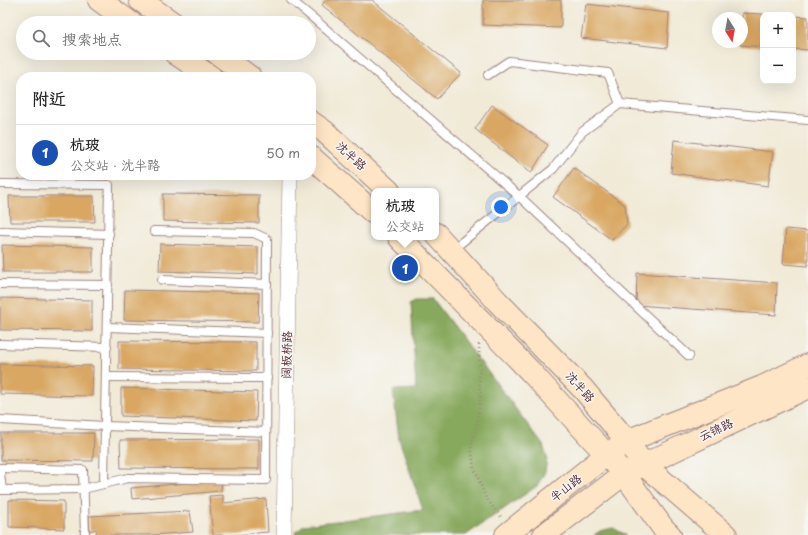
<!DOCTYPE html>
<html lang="zh">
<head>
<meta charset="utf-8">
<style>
  body { margin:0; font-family:"Playpen Sans","LXGW WenKai TC",sans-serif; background:#f2f2f2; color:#222 }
  .controls { position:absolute; right:12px; top:12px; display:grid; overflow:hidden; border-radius:8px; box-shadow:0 4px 16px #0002 }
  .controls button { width:36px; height:36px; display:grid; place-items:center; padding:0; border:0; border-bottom:1px solid #e0e0e0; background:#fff; color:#222; font:20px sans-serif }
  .compass { position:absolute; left:712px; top:12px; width:36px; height:36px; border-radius:50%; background:#fff; box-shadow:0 4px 16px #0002; rotate:169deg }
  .you { position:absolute; left:501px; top:207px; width:14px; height:14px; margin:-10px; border:3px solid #fff; border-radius:50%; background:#1a73e8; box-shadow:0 0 0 6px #1a73e833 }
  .badge { display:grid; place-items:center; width:26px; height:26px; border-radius:50%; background:#d1495b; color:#fff; font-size:13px; font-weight:700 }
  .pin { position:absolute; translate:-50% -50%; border:2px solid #fff; box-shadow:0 1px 4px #0006 }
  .popup { position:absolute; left:371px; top:188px; width:68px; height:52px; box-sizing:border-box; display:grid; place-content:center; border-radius:8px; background:#fff; filter:drop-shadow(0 1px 3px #0005); font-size:13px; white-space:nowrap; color:#767676 }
  .popup b { font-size:15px; color:#222 }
  .popup::after { content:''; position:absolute; left:50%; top:100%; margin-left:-8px; border:8px solid transparent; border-top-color:#fff }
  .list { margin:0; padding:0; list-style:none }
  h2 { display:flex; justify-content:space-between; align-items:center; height:52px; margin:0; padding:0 16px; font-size:17px }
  h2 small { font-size:13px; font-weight:400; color:#767676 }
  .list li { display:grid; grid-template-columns:26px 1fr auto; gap:12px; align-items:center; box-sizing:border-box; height:56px; padding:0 16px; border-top:1px solid #e0e0e0 }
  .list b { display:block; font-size:15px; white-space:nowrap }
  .list p { margin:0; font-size:13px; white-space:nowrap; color:#767676 }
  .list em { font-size:13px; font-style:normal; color:#767676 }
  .icon { flex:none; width:22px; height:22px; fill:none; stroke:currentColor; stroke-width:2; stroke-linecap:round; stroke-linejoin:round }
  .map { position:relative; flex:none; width:808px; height:535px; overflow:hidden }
  .search { position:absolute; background:#fff; box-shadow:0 4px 16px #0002; left:16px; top:16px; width:300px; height:44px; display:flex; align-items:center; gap:10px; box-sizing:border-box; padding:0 14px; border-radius:22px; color:#767676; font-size:15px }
  .panel { position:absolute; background:#fff; box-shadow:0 4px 16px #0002; left:16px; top:72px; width:300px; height:108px; border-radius:16px }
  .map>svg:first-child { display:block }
  .forest { fill:#87a95d; stroke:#686444 }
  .building { fill:#d9a762 }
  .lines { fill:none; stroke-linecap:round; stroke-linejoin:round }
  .service-casing { stroke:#9e8481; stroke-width:10 }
  .minor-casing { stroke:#9e8481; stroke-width:16 }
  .secondary-casing { stroke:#9e8481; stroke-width:24 }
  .path { stroke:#9e8481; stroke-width:2.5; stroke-dasharray:1 3; stroke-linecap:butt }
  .service { stroke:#fff; stroke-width:8 }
  .minor { stroke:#fff; stroke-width:15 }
  .secondary { stroke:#fde5c5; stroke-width:22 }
  .labels { text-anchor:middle; stroke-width:3; stroke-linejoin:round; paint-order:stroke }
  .street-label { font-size:12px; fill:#4a1f2b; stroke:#f6f6f2 }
</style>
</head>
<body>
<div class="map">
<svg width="808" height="535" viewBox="0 0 808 535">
  <rect width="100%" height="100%" fill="#f6f6f2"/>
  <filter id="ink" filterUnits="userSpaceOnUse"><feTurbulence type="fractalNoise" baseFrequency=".025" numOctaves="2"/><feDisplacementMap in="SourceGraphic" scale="8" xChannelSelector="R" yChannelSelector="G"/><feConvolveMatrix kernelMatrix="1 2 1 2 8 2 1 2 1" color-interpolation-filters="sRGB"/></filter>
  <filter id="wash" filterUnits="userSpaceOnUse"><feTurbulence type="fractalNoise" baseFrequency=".012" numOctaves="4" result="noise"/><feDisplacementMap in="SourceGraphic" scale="16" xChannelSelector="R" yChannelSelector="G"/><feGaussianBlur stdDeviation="0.9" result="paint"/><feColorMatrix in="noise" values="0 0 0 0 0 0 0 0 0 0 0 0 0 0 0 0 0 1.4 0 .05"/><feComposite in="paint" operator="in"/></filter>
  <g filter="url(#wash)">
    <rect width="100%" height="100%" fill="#f1ead7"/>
    <g class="forest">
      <polygon points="417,299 433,299 543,445 547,458 545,472 537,486 466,535 296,535 295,532 304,525 423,510 399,439 393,390 416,389 411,302"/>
      <polygon points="613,528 626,535 594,535 600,531"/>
    </g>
    <g id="blocks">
      <g class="building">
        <polygon points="326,0 372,0 461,73 437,99 322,5"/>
        <polygon points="483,0 561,0 561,28 483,25"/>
        <polygon points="586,4 669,13 667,48 581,38"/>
        <polygon points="742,13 763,14 763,47 740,45 740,42 742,42"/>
        <polygon points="793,16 808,17 808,50 793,49"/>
        <polygon points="492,105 548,145 531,173 475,129"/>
        <polygon points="674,140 773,152 768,186 671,173"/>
        <polygon points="574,168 625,205 627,224 612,240 553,197"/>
        <polygon points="163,194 259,195 259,223 163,221"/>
        <polygon points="9,196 94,196 95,222 10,222"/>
        <polygon points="786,229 808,231 808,266 783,264"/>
        <polygon points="160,244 258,247 258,274 159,271"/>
        <polygon points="2,245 93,247 93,272 3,272"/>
        <polygon points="637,273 777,283 776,315 636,305"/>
        <polygon points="125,290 259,293 258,322 124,320"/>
        <polygon points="0,298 92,300 92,331 0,330"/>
        <polygon points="119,341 256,342 256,371 119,369"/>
        <polygon points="0,364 93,366 92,396 0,394"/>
        <polygon points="121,388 257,392 256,421 121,416"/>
        <polygon points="1,433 94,433 93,461 1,460"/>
        <polygon points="259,439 259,469 121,468 120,440"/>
        <polygon points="222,480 221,491 132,499 131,488"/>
        <polygon points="223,495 223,503 266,499 268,532 235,535 213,535 209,496"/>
        <polygon points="9,500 64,501 64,529 9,527"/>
        <polygon points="190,511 193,532 152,535 97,535 96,529 90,531 89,516"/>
      </g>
    </g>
  </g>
  <g filter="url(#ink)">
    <use href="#blocks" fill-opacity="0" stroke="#9e8481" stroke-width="1"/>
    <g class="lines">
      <g class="service-casing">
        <g id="service">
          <polyline points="291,0 313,18 519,196 689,356"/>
          <polyline points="488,75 509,61 608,73 620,104 808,120"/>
          <polyline points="0,184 109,185 104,484"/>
          <polyline points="0,231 109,234"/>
          <polyline points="452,250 553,169 582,132 620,104"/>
          <polyline points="162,280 267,284"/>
          <polyline points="0,284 108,285"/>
          <polyline points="107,327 267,333"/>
          <polyline points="0,344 107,347"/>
          <polyline points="106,377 267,378"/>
          <polyline points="0,420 105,426 266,432"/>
          <polyline points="0,468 83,470 85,535"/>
          <polyline points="0,473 2,490"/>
          <polyline points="0,490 83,489 128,478 266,480 267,239 254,233 154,231"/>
        </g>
      </g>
      <g class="minor-casing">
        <polyline id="minor" points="284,535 290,175"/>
      </g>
      <g class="secondary-casing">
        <g id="secondary">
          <polyline points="99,0 131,23"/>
          <polyline points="140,0 173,23"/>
          <polyline points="175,53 211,77"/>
          <polyline points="217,53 250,77"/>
          <polyline points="311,122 324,131 389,191"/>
          <polyline points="311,157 374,213"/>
          <polyline points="436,234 498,302 583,389 627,441 643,464 726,535"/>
          <polyline points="399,237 530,371 624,474 663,528 670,535"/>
          <polyline points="506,535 606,455 627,441 762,387 808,365"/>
          <polyline points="544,535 624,474 808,387"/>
        </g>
      </g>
      <polyline class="path" points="479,344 480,399 477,423 471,447 474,468 486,498 502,518"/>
      <use href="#service" class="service"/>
      <use href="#minor" class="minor"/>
      <use href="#secondary" class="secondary"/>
    </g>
  </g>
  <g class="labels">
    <g class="street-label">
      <text transform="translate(351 156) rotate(42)" y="4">沈半路</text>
      <text transform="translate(287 355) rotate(-89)" y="4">阔板桥路</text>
      <text transform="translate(580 387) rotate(48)" y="4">沈半路</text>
      <text transform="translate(716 430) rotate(-25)" y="4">云锦路</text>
      <text transform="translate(566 488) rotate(-38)" y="4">半山路</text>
    </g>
  </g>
</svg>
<div class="controls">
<button>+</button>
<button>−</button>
</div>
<svg class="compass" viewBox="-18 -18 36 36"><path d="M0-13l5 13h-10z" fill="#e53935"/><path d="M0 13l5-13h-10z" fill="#767676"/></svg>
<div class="you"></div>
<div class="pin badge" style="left:405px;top:268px;background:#1a4fb4">1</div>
<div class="popup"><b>杭玻</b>公交站</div>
<div class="search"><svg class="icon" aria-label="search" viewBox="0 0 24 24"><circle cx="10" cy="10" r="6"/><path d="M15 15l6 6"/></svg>搜索地点</div>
<section class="panel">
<h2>附近<small></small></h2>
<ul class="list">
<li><span class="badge" style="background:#1a4fb4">1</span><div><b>杭玻</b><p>公交站 · 沈半路</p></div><em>50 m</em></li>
</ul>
</section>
</div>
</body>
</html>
